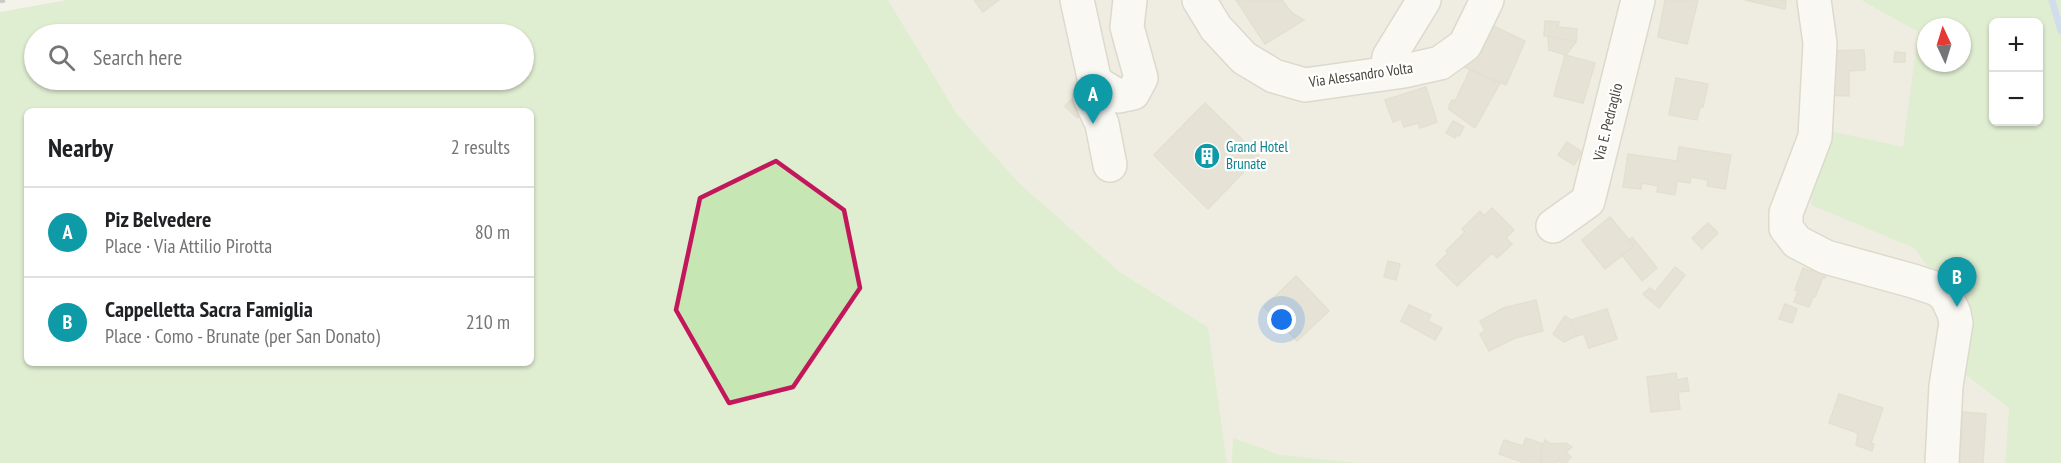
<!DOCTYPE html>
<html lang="en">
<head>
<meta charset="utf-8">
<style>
  body { margin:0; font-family:"PT Sans Narrow",sans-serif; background:#f6f6f6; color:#202124 }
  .controls { position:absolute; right:18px; top:18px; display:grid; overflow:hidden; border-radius:9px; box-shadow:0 2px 4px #0004 }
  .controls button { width:54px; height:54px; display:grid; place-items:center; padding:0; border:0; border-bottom:2px solid #e0e0e0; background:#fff; color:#202124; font:30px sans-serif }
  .compass { position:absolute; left:1917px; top:18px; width:54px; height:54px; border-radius:50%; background:#fff; box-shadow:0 2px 4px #0004; rotate:356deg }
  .you { position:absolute; left:1282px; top:320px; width:21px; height:21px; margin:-15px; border:4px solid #fff; border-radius:50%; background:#1a73e8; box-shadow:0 0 0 9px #1a73e833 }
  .badge { display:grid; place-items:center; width:39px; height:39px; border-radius:50%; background:#0f766e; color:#fff; font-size:20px; font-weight:700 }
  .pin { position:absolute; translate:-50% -50px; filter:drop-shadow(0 2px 3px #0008) }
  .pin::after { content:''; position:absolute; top:32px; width:21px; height:18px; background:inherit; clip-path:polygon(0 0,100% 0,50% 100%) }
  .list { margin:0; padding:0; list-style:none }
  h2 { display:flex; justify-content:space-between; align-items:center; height:78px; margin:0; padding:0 24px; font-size:26px }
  h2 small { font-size:20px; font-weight:400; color:#757577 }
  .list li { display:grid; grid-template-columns:39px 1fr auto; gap:18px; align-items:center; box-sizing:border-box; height:90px; padding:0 24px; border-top:2px solid #e0e0e0 }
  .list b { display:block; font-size:22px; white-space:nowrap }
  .list p { margin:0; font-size:20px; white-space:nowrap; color:#757577 }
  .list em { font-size:20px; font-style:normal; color:#757577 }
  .icon { flex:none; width:33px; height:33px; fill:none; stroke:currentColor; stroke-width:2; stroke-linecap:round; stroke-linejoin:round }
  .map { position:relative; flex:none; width:2061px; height:463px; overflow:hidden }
  .search { position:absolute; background:#fff; box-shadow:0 2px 4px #0004; left:24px; top:24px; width:510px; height:66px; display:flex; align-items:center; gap:15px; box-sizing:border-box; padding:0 21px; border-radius:33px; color:#757577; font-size:22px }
  .panel { position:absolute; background:#fff; box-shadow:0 2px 4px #0004; left:24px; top:108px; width:510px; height:258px; border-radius:9px }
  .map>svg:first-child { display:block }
  .residential { fill:#e8e6d7 }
  .green { fill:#c6e6b4; fill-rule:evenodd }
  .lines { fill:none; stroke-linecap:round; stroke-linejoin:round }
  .stream { stroke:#a8c4ee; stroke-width:7 }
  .building { fill:#d5d1bf; stroke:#d0cab2; stroke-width:1.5 }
  .minor-casing { stroke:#bfbcac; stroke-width:36 }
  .minor { stroke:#fff; stroke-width:33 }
  .rail { stroke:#979797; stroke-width:4.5; stroke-dasharray:8 8; stroke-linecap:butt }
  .marked { fill:none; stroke:#c2185b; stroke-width:4.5; stroke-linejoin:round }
  .labels { text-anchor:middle; stroke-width:4.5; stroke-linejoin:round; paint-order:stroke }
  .street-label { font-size:15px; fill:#474438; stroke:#fff }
  .culture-label { font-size:15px; fill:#0d838f; stroke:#fff; text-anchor:start }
</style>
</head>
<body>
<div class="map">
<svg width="2061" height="463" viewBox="0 0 2061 463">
  <rect width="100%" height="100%" fill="#f4f3e9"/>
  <g class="residential">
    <polygon points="888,0 1192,0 1221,53 1257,86 1315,97 1448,67 1494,0 1861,0 1918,32 1903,148 1811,205 1914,248 1963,316 1966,375 2009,408 2005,463 1227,463 1208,327 1120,272 1020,184 957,114"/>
    <polygon points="1220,0 1419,0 1375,58 1314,72 1249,45"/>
    <polygon points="1428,0 1480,0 1448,44 1404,58"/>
  </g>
  <g class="green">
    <path d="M67 0H888L957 114 1020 184 1120 272 1208 327 1227 463H0V12ZM34 34H524V80H34ZM27 111H531V363H27Z"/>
    <path d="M1861 0H2061V463H2005L2009 408 1966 375 1963 316 1914 248 1811 205 1816 128 1903 147 1918 32ZM1994 22H2038V122H1994ZM1926 27H1962V63H1926Z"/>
    <polygon points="1233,438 1280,455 1359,463 1232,463"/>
  </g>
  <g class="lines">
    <polyline class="stream" points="2052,0 2061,31"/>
  </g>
  <g class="building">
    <polygon points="974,0 999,0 983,12"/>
    <polygon points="1236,0 1282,0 1292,13 1304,20 1265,44"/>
    <polygon points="1665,0 1698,0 1687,44 1658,37"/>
    <polygon points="1745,0 1780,0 1786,1 1785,9"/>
    <polygon points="1545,21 1559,22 1558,27 1577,29 1576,42 1544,36"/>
    <polygon points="1485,22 1525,41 1506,85 1464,67 1482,47"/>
    <polygon points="1548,36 1576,42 1566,55 1549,50"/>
    <polygon points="1864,50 1865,70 1849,71 1849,96 1823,95 1823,51"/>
    <polygon points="1895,52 1905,53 1905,62 1894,62"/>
    <polygon points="1565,55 1595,63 1583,103 1554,96"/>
    <polygon points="1470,70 1500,83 1475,128 1449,109 1449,106 1452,100 1455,101"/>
    <polygon points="1676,78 1708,84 1703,107 1700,107 1697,120 1669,115"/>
    <polygon points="1426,87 1437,122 1420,128 1418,123 1404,127 1401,119 1393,122 1385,100"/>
    <polygon points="1080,91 1088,105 1077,118 1065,106"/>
    <polygon points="1205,103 1259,156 1208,209 1154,155"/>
    <polygon points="1453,121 1464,127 1459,136 1456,135 1455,138 1446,133"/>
    <polygon points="1567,142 1582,152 1574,165 1558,155"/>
    <polygon points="1679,147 1731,155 1725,189 1707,186 1708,180 1691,177 1690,183 1677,181 1675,195 1657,192 1658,186 1642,183 1641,189 1623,187 1628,154 1677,161"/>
    <polygon points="1492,208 1514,230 1506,238 1512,244 1497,258 1492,253 1457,286 1436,265 1448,253 1446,251 1465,232 1462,229 1480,211 1484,216"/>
    <polygon points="1610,217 1634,246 1605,269 1582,240"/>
    <polygon points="1708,223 1718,233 1702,249 1692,238"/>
    <polygon points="1632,237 1657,268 1642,281 1622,255 1634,246 1629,240"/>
    <polygon points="1816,259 1830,265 1825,278 1823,277 1815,297 1813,297 1809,307 1794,302 1798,291 1795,290 1803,268 1811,271"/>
    <polygon points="1388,261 1400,264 1396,280 1384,277"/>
    <polygon points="1675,267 1685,275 1659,308 1643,294 1650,288 1655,292"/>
    <polygon points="1296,276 1329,311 1297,341 1264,307"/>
    <polygon points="1536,300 1543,331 1515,338 1489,351 1480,334 1485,331 1480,321 1503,308"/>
    <polygon points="1785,304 1797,309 1792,323 1779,319"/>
    <polygon points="1409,305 1431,315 1428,321 1442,328 1435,340 1401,321"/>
    <polygon points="1607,309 1617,339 1589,348 1584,334 1576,336 1571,320"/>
    <polygon points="1565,316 1571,320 1576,336 1564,342 1553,334"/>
    <polygon points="1676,373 1677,380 1687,378 1689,391 1678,392 1680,409 1651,412 1647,377"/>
    <polygon points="1839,394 1883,408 1871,443 1874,444 1872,451 1856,445 1858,433 1829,423"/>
    <polygon points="1963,412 1986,414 1983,463 1960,463"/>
    <polygon points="1526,438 1543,444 1540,463 1525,463 1499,454 1504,440 1523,446"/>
    <polygon points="1545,440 1551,444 1566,443 1572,447 1566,452 1571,457 1566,463 1562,463 1558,460 1557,463 1540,463 1543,453 1540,453"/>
  </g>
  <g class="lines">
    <g class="minor-casing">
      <g id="minor">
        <polyline points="1077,0 1095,82 1118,96 1133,93 1141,78 1127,27 1130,0"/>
        <polyline points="1199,0 1216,28 1244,58 1274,76 1305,85 1404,71 1440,63 1465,45 1487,0"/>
        <polyline points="1814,0 1820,43 1815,137 1786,213 1786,228 1797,242 1826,257 1913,281 1937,289 1946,296 1954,313 1956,323 1946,386 1942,463"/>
        <polyline points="1387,72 1389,57 1424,0"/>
        <polyline points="1095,82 1090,98 1102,124 1110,165"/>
        <polyline points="1553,226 1588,201 1638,0"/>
      </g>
    </g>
    <use href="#minor" class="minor"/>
    <polyline class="rail" points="0,1 5,0"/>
  </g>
  <path d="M0 0H2061V463H0ZM776 161 844 210 860 288 793 387 729 403 676 310 700 198Z" fill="#f4f3e9" fill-opacity=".55" fill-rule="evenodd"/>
  <path class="marked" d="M776 161 844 210 860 288 793 387 729 403 676 310 700 198Z"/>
  <defs>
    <g id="building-disc" transform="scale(1.35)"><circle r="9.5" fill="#0f9aa8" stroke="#fff"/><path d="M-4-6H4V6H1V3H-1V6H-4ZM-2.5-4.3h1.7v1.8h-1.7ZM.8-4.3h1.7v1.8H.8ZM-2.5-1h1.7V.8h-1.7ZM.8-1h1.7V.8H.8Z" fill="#fff"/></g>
  </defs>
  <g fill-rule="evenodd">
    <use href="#building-disc" x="1207" y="156"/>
  </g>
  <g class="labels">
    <g class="street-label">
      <text transform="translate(1361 75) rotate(-8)" y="5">Via Alessandro Volta</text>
      <text transform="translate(1608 122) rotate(-76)" y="5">Via E. Pedraglio</text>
    </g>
    <g class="culture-label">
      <text x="1226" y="152">Grand Hotel<tspan x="1226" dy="17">Brunate</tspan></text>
    </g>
  </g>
</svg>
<div class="controls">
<button>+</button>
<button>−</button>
</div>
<svg class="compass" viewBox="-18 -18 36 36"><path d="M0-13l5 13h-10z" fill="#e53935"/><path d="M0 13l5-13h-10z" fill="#757577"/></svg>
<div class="you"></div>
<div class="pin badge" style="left:1093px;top:124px;background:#0f9aa8">A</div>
<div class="pin badge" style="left:1957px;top:307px;background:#0f9aa8">B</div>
<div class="search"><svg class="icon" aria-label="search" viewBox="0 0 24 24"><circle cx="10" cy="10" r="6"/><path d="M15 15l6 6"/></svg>Search here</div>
<section class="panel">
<h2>Nearby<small>2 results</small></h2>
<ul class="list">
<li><span class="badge" style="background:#0f9aa8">A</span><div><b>Piz Belvedere</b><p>Place · Via Attilio Pirotta</p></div><em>80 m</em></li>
<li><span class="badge" style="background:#0f9aa8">B</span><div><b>Cappelletta Sacra Famiglia</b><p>Place · Como - Brunate (per San Donato)</p></div><em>210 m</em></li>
</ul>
</section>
</div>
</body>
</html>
